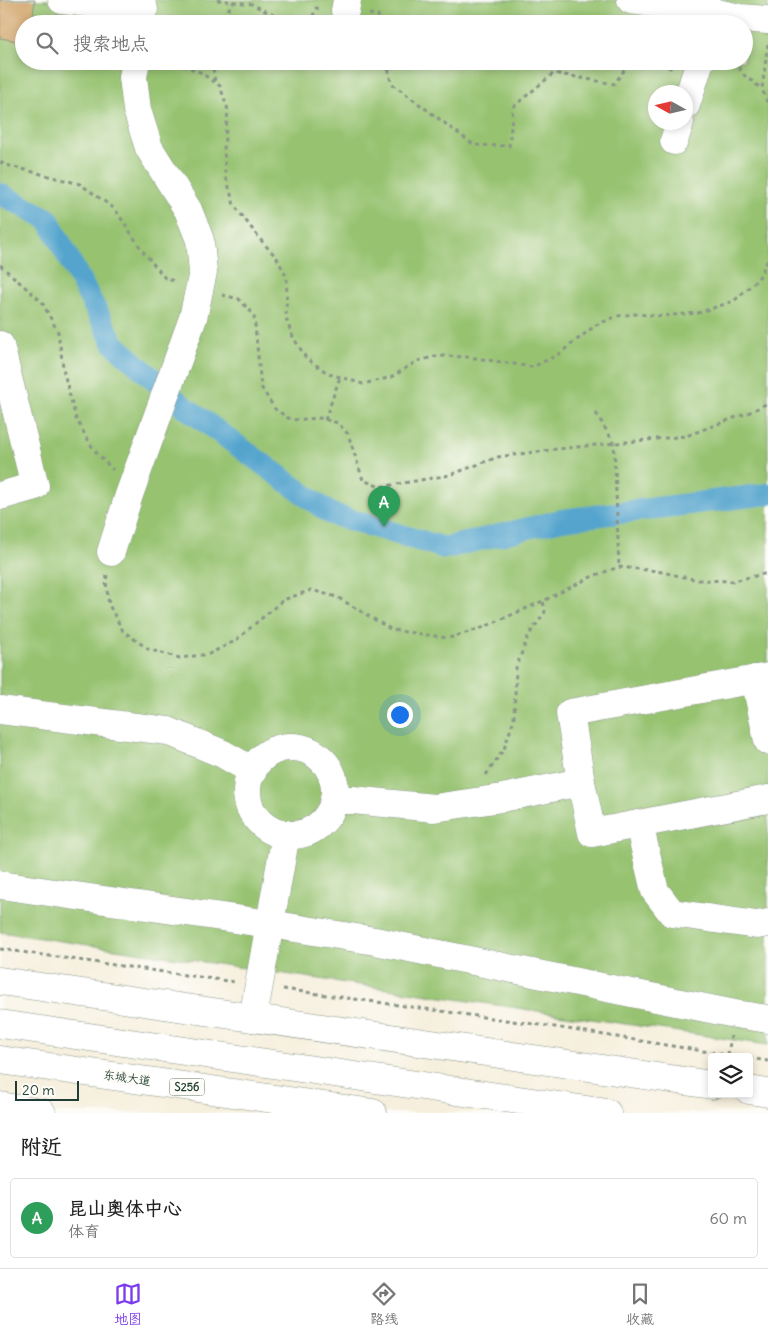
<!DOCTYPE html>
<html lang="zh">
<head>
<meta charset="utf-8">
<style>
  body { margin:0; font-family:Delius,"LXGW WenKai TC",sans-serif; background:#f2f2f2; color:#222 }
  .controls { position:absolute; right:15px; bottom:15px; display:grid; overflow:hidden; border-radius:5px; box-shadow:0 2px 8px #0003 }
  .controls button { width:45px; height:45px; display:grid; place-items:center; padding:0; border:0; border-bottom:1px solid #e0e0e0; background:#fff; color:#222; font:25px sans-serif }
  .compass { position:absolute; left:648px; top:85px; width:45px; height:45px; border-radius:50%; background:#fff; box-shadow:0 2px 8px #0003; rotate:278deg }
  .scale { position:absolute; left:15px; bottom:12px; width:64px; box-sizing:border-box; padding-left:5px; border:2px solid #1f3d34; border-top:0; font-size:14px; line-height:18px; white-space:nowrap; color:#1f3d34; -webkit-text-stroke:4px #fdfcf7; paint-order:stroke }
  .you { position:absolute; left:399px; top:714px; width:18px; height:18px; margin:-12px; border:4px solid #fff; border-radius:50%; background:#1a73e8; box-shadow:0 0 0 8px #1a73e833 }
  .badge { display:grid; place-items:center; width:32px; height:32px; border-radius:50%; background:#7c3aed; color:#fff; font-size:16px; font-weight:700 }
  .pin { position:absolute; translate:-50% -41px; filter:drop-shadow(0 1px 2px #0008) }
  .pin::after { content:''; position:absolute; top:26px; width:18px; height:15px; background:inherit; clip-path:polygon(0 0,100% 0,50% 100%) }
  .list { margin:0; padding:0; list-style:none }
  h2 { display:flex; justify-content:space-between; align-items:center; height:65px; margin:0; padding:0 20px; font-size:21px }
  h2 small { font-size:16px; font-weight:400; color:#767676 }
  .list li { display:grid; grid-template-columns:32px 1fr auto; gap:15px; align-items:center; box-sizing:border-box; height:80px; margin:0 10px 10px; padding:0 10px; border:1px solid #e0e0e0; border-radius:5px }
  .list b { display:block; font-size:19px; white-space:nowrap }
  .list p { margin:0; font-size:16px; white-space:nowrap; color:#767676 }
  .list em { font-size:16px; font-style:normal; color:#767676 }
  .icon { flex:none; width:28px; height:28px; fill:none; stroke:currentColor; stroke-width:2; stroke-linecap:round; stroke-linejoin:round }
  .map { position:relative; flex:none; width:768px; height:1113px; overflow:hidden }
  .search { position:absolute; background:#fff; box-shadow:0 2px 8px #0003; left:15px; right:15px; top:15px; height:55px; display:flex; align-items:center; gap:12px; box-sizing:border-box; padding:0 18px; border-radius:28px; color:#767676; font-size:19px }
  .sheet { height:155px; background:#fff }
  nav { display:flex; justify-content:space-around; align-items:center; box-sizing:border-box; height:70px; border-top:1px solid #e0e0e0; background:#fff; font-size:14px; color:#767676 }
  nav a { display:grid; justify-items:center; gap:2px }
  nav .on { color:#7c3aed }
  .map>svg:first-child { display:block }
  .green { fill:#97c371; stroke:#5b8052; fill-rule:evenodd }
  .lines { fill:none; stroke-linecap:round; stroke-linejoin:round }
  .canal { stroke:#54a4ce; stroke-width:22 }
  .building { fill:#cf9f62 }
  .minor-casing { stroke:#8a9688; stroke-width:29 }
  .major-casing { stroke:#8a9688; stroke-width:29 }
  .highway-casing { stroke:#8a9688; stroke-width:29 }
  .path { stroke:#8a9688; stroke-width:3; stroke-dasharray:4 4; stroke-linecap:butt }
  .minor { stroke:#fff; stroke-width:28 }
  .major { stroke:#fff; stroke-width:28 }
  .highway { stroke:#fff; stroke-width:28 }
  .labels { text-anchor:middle; stroke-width:4; stroke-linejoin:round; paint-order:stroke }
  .shield { fill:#fdfcf7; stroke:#62766e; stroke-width:1 }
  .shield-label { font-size:11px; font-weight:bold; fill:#1f3d34 }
  .street-label { font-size:12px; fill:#1f3d34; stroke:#fdfcf7 }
</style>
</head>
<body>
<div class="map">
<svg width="768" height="1113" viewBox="0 0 768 1113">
  <rect width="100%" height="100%" fill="#fdfcf7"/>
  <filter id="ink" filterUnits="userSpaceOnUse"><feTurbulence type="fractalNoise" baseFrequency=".02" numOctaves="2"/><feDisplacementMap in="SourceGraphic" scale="10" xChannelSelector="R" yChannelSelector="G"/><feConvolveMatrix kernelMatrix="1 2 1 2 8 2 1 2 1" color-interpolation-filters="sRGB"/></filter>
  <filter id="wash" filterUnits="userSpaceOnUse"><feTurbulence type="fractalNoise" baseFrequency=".0096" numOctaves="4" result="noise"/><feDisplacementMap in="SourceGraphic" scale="20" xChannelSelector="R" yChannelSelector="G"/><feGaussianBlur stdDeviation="1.12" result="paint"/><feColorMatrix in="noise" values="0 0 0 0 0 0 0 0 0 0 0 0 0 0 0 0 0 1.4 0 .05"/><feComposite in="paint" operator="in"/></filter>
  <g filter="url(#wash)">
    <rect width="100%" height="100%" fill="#f6efdd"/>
    <path class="green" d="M0 0H768V1045L0 932ZM24 24H744V61H24ZM656 92H686V122H656Z"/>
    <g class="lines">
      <polyline class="canal" points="0,194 48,219 114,344 182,405 331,514 445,548 562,520 768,494"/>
    </g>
    <g id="blocks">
      <polygon class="building" points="0,0 35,0 32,24 24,24 24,42 0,38"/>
    </g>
  </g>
  <g filter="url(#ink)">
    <use href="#blocks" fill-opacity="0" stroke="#8a9688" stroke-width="1"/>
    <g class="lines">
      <g class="minor-casing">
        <g id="minor">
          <polyline points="62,0 144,9"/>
          <polyline points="631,0 698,9 740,18 768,20"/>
          <polyline points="345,11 347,0"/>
          <polyline points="686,105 700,61"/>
          <polyline points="674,141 680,122"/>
          <polyline points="0,345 35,486 0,496"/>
          <polyline points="111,552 129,495 193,318 203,272 200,240 188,210 149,148 137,110 133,77 136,61"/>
          <polyline points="768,677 570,713 581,782 592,833 768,799"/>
          <polyline points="755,679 768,741"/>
          <polyline points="0,710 168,731 223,754 253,771"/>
          <circle cx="291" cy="791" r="44"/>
          <polyline points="334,800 353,800 434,808 502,798 581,782"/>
          <polyline points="639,824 655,891 672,913 757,925 768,923"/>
          <polyline points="0,885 270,924 375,941 735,1014 768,1019"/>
          <polyline points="253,1018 286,834"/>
        </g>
      </g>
      <g class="major-casing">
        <g id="major">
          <polyline points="0,981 712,1085"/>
          <polyline points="749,1090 768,1093"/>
        </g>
      </g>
      <g class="highway-casing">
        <g id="highway">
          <polyline points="0,1024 607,1113"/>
          <polyline points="0,1060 373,1113"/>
          <polyline points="0,1106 42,1113"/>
        </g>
      </g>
      <g class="path">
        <polyline points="217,0 252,4 290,24"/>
        <polyline points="369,14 378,15 380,24"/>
        <polyline points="220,24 233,2"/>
        <polyline points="310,24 316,8 323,9"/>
        <polyline points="768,44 762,89 768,104"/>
        <polyline points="212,61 215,82"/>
        <polyline points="387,61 391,83 474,145 509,146 513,107 554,73 614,84 631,61"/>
        <polyline points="653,61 673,69"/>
        <polyline points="734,61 744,75 762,89"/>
        <polyline points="159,65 178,64 200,72 220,86 228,110 224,147 225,173 234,205 259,238 277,258 287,278 286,318 293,337 306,358 329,374 340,377 363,384 392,377 417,361 438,356 469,357 533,367 559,354 596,325 617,316 635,314 662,316 698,313 734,301 758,279 768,260"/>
        <polyline points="0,162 6,165 80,184 115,209 142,250 165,278 177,282"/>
        <polyline points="0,265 42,302 58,332 64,373 76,419 94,450 113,470"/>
        <polyline points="222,295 239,299 254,315 261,387 275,409 291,420 320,418 338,423 348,434 363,480 380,487 450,475 498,457 557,449 686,436 750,412 768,403"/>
        <polyline points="596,413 614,443 619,567"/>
        <polyline points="325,420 340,377"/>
        <polyline points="107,575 106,582 109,605 123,631 148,649 180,658 209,654 235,641 283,600 311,590 337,597 392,630 449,638 482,628 543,601 593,576 619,567 657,571 698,580 733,581 768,573"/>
        <polyline points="486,775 504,749 514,719 516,668 528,636 545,612 543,601"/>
        <polyline points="0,949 235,982"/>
        <polyline points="283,989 555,1027 740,1057"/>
        <polyline points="728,1055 731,1036"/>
        <polyline points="749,1058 768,1061"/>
      </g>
      <use href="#minor" class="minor"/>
      <use href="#major" class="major"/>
      <use href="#highway" class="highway"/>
    </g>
  </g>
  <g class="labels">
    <rect class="shield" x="169.5" y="1078.5" width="35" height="17" rx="4"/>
    <g class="shield-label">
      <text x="187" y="1091">S256</text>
    </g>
    <g class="street-label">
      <text transform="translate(127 1078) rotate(8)" y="4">东城大道</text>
    </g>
  </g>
</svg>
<div class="controls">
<button><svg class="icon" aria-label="layers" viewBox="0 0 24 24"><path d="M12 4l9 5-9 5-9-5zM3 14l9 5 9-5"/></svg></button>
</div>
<svg class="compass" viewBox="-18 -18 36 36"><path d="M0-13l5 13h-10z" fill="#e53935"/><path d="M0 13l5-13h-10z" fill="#767676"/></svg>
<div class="scale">20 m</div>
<div class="you"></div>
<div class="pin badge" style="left:384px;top:527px;background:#2e9e5b">A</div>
<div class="search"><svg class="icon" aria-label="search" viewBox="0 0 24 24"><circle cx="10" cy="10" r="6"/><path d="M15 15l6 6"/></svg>搜索地点</div>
</div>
<section class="sheet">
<h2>附近<small></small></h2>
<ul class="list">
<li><span class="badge" style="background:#2e9e5b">A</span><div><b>昆山奥体中心</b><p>体育</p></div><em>60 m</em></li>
</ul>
</section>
<nav>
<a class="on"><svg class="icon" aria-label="map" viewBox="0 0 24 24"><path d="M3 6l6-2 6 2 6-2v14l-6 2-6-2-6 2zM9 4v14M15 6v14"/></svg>地图</a>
<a><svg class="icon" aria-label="directions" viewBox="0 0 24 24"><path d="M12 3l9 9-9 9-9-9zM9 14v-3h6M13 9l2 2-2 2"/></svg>路线</a>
<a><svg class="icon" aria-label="saved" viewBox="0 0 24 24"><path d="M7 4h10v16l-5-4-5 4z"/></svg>收藏</a>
</nav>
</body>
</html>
